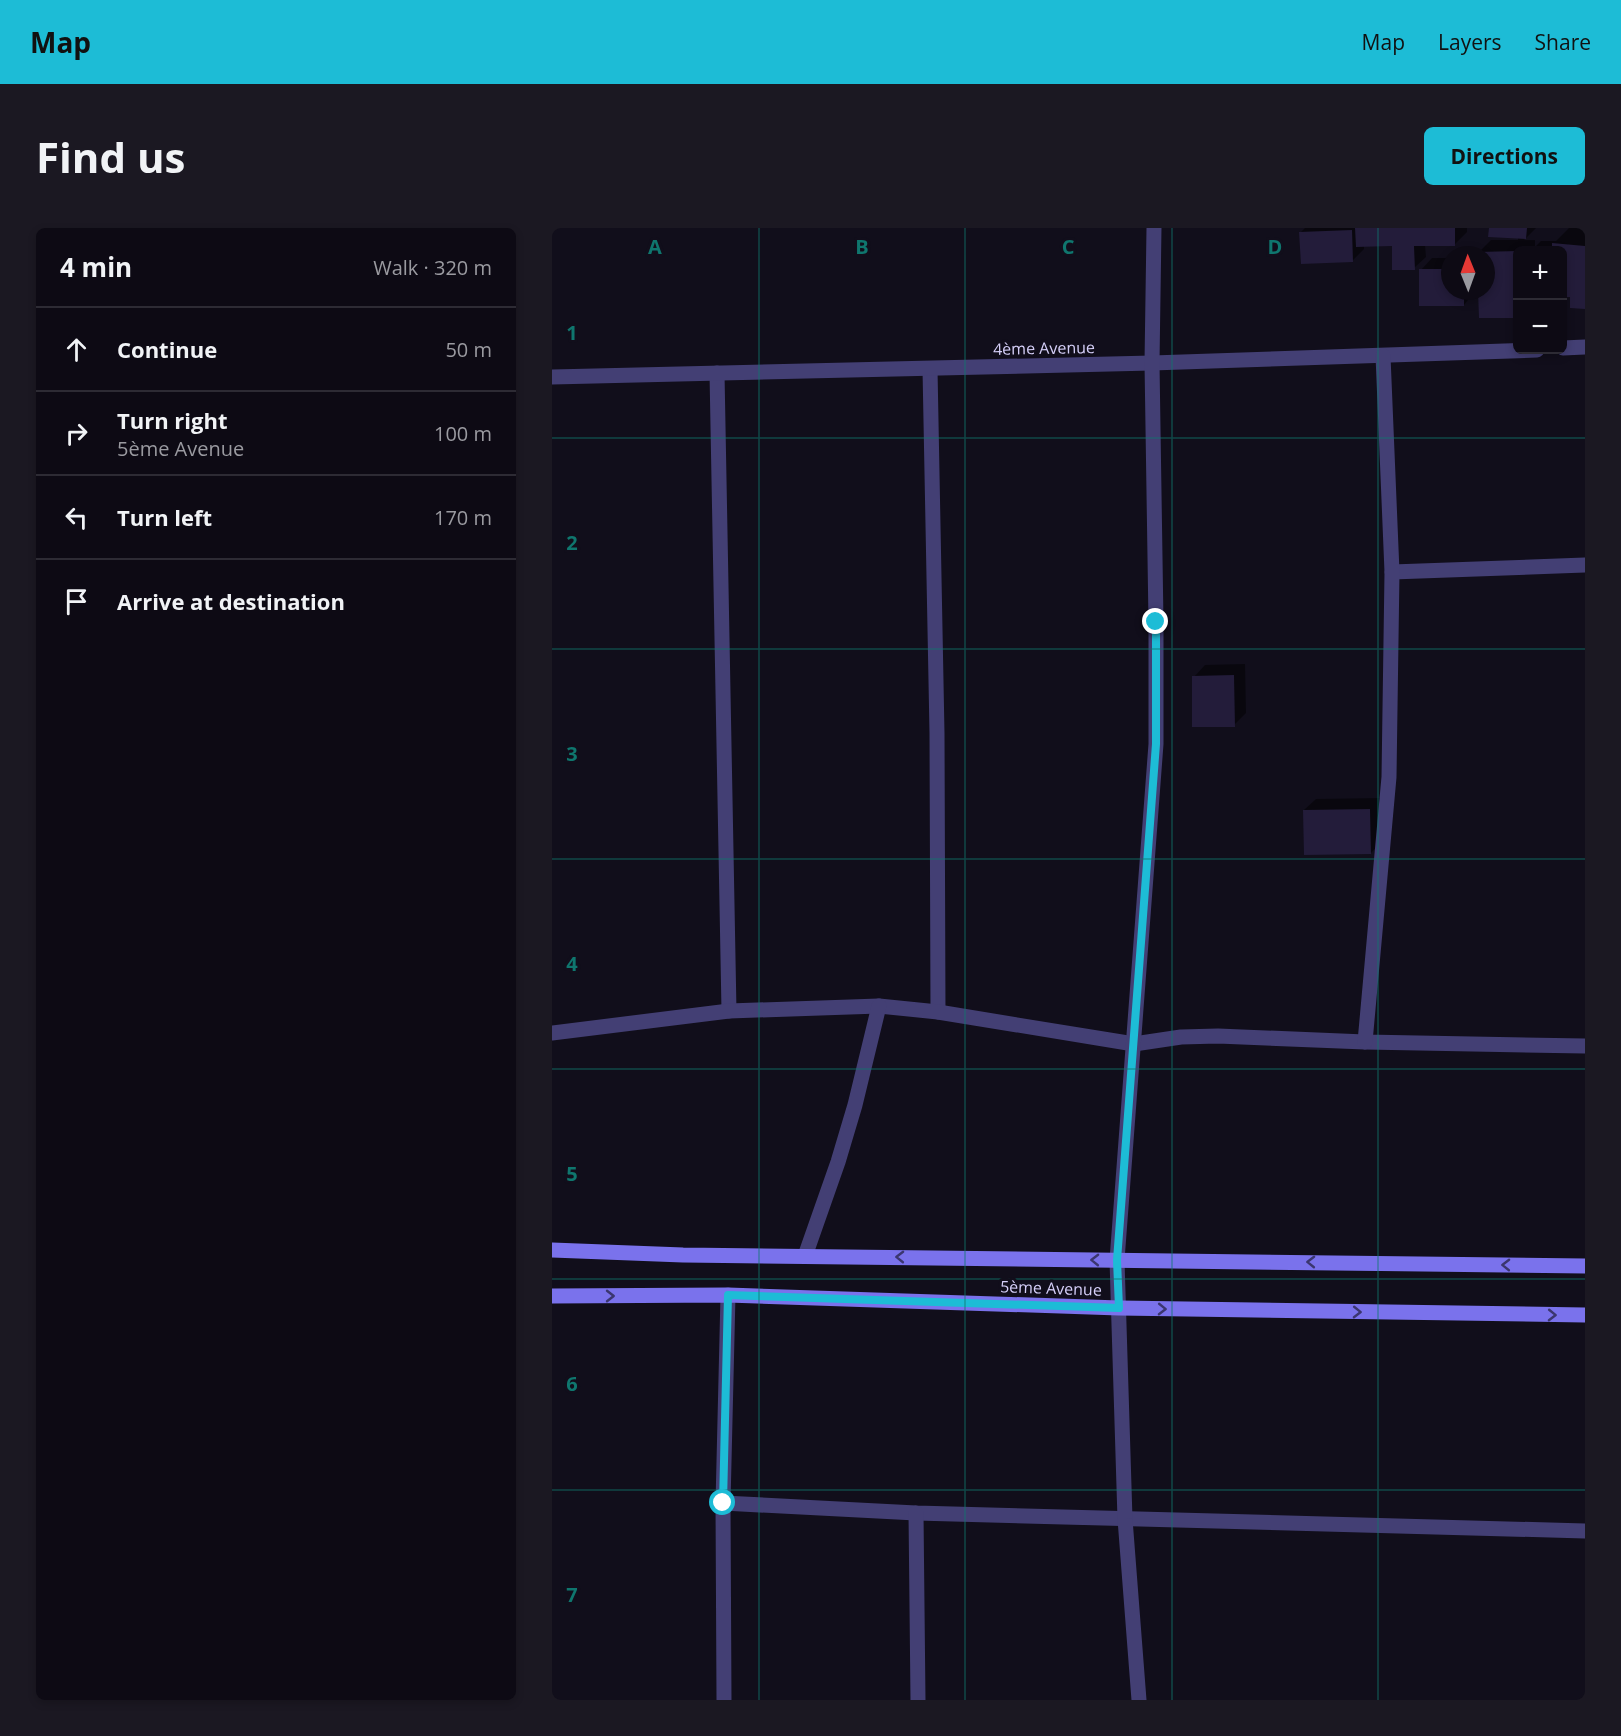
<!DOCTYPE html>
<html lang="en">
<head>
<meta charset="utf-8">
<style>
  body { margin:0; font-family:"Open Sans",sans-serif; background:#1b1822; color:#f1f3f6 }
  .controls { position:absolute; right:18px; top:18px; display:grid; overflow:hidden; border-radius:9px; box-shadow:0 3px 9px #0003 }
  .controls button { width:54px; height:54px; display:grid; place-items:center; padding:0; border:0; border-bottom:2px solid #2d2b34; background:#0d0a14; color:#f1f3f6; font:30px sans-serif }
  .compass { position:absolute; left:889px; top:18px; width:54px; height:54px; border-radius:50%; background:#0d0a14; box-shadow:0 3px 9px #0003; rotate:359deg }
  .stop { position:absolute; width:18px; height:18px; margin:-14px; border:4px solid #1dbcd6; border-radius:50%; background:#fff }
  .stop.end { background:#1dbcd6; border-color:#fff; box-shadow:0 2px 6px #0008 }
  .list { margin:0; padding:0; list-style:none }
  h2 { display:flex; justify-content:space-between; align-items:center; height:78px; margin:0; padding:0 24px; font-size:26px }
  h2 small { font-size:20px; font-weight:400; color:#9a9aa0 }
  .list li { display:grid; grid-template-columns:39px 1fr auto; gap:18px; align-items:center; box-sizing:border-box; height:84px; padding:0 24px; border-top:2px solid #2d2b34 }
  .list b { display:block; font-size:22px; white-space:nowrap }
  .list p { margin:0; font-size:20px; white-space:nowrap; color:#9a9aa0 }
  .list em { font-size:20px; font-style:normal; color:#9a9aa0 }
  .icon { flex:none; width:33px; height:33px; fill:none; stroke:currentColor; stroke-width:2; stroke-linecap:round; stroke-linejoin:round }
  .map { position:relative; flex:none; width:1033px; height:1472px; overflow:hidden; border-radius:9px }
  header { display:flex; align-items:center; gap:36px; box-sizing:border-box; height:84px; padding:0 30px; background:#1dbcd6; color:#111 }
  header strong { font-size:28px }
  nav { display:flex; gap:33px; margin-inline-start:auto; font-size:21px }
  .intro { display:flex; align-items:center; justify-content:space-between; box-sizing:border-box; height:144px; padding:0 36px }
  h1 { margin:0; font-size:42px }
  .button { padding:15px 27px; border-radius:9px; background:#1dbcd6; color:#111; font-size:21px; font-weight:700 }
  main { display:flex; gap:36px; padding:0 36px }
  aside { flex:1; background:#0d0a14; border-radius:9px; box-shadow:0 3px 9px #0003 }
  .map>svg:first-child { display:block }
  .shadow { fill:#0007 }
  .building { fill:#231c3a }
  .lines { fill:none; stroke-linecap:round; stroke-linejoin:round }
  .street { stroke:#433f74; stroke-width:15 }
  .secondary { stroke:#7a72ec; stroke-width:15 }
  .oneway { stroke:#3b366f }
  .route { stroke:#1dbcd6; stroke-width:8 }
  .grid { fill:none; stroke:#0f766e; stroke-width:1.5; stroke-opacity:0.55 }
  .labels { text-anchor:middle; stroke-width:6; stroke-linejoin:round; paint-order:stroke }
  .street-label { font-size:16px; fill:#d5cff8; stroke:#110e1b }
  .grid-label { font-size:20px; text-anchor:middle; font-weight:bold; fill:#0f766e; stroke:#110e1b; stroke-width:6; stroke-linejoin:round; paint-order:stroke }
</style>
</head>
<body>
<header>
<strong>Map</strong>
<nav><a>Map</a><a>Layers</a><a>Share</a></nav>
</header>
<div class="intro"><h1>Find us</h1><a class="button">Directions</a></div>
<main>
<aside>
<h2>4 min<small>Walk · 320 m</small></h2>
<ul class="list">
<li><svg class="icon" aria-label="ahead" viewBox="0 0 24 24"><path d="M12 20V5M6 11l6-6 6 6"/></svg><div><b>Continue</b></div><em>50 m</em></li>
<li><svg class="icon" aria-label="right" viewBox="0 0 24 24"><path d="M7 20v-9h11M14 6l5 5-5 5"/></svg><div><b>Turn right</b><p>5ème Avenue</p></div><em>100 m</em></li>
<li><svg class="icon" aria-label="left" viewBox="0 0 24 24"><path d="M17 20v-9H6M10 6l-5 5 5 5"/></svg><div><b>Turn left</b></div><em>170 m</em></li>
<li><svg class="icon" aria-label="arrive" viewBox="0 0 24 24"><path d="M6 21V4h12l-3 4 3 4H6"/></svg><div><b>Arrive at destination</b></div></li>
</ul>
</aside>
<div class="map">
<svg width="1033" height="1472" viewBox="0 0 1033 1472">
  <rect width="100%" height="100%" fill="#110e1b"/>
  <g class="shadow">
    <polygon points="753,0 915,0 915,4 903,16 873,17 874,29 862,40 841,17 812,17 812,21 801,32 749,4"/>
    <polygon points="938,0 984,0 972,12 983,12 983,19 989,13 1004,13 1017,0 1033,0 1033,79 1019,78 1020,68 1011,67 1011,22 966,22 966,88 928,63 934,63 934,27 927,27 927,24 939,12 966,12 966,10"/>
    <polygon points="880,30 898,30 898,63 923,63 912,77 869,42"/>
    <polygon points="693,436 694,485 682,497 642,449 653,437"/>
    <polygon points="830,570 830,613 819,625 752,582 764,571"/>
  </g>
  <g class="building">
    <polygon points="803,0 903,0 903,18 862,18 863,42 840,42 840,18 804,19"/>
    <polygon points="937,0 975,0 974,11 936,9"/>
    <polygon points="800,2 801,34 749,36 747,4"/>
    <polygon points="1000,15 1033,18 1033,81 1018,80 1018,69 1011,69 1011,22 1000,22"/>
    <polygon points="966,23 966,90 927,90 926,63 934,63 934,27 925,27 925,24"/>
    <polygon points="867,41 898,41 898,63 912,63 912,78 867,78"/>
    <polygon points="682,447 683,499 640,499 640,448"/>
    <polygon points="818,581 819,626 752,627 751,582"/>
  </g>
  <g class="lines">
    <g class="street">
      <polyline points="1011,120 1033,119"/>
      <polyline points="378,141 385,505 386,784"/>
      <polyline points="165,145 177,783"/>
      <polyline points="0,149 600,135 985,122"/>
      <polyline points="840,344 1033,337"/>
      <polyline points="0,805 177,783 327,778 386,784 582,816 629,809 666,808 813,814 1033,818"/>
      <polyline points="813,814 837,549 840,344 831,128"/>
      <polyline points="253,1028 286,934 303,877 327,778"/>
      <polyline points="171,1275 364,1285 1033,1303"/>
      <polyline points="364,1285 366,1472"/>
      <polyline points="172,1472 171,1275 176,1067"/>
      <polyline points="587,1472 573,1291 565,1032 604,516 604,394 600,135 602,0"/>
    </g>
    <g class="secondary">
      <polyline points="0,1022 131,1027 1033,1038"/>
      <polyline points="0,1068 176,1067 567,1080 1033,1087"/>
    </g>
  </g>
  <defs><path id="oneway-chevron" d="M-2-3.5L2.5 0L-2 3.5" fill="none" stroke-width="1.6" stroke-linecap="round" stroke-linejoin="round" transform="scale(1.5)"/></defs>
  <g class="oneway">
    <use href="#oneway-chevron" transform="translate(348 1029) rotate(-179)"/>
    <use href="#oneway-chevron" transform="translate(543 1032) rotate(-179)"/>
    <use href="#oneway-chevron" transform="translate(759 1034) rotate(-179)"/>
    <use href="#oneway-chevron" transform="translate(954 1037) rotate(-179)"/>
    <use href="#oneway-chevron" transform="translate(58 1068)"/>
    <use href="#oneway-chevron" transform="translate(610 1081) rotate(1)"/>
    <use href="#oneway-chevron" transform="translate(805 1084) rotate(1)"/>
    <use href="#oneway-chevron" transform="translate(1000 1087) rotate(1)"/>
  </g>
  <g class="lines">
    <polyline class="route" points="171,1275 176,1067 567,1080 565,1032 604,516 604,394"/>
  </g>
  <path class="grid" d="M207 0V1472M413 0V1472M620 0V1472M826 0V1472M0 210H1033M0 421H1033M0 631H1033M0 841H1033M0 1051H1033M0 1262H1033"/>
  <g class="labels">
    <g class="street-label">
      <text transform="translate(492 120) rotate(-1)" y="6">4ème Avenue</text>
      <text transform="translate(499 1060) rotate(2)" y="6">5ème Avenue</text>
    </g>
  </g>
  <g class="grid-label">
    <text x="103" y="26">A</text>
    <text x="310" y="26">B</text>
    <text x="516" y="26">C</text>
    <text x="723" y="26">D</text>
    <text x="20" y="112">1</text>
    <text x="20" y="322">2</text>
    <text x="20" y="533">3</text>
    <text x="20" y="743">4</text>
    <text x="20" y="953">5</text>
    <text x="20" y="1163">6</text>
    <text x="20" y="1374">7</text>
  </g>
</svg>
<div class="controls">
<button>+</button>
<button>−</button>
</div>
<svg class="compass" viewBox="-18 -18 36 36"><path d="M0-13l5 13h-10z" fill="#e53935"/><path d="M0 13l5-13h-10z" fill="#9a9aa0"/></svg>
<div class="stop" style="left:171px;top:1275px"></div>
<div class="stop end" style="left:604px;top:394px"></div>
</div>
</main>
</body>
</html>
